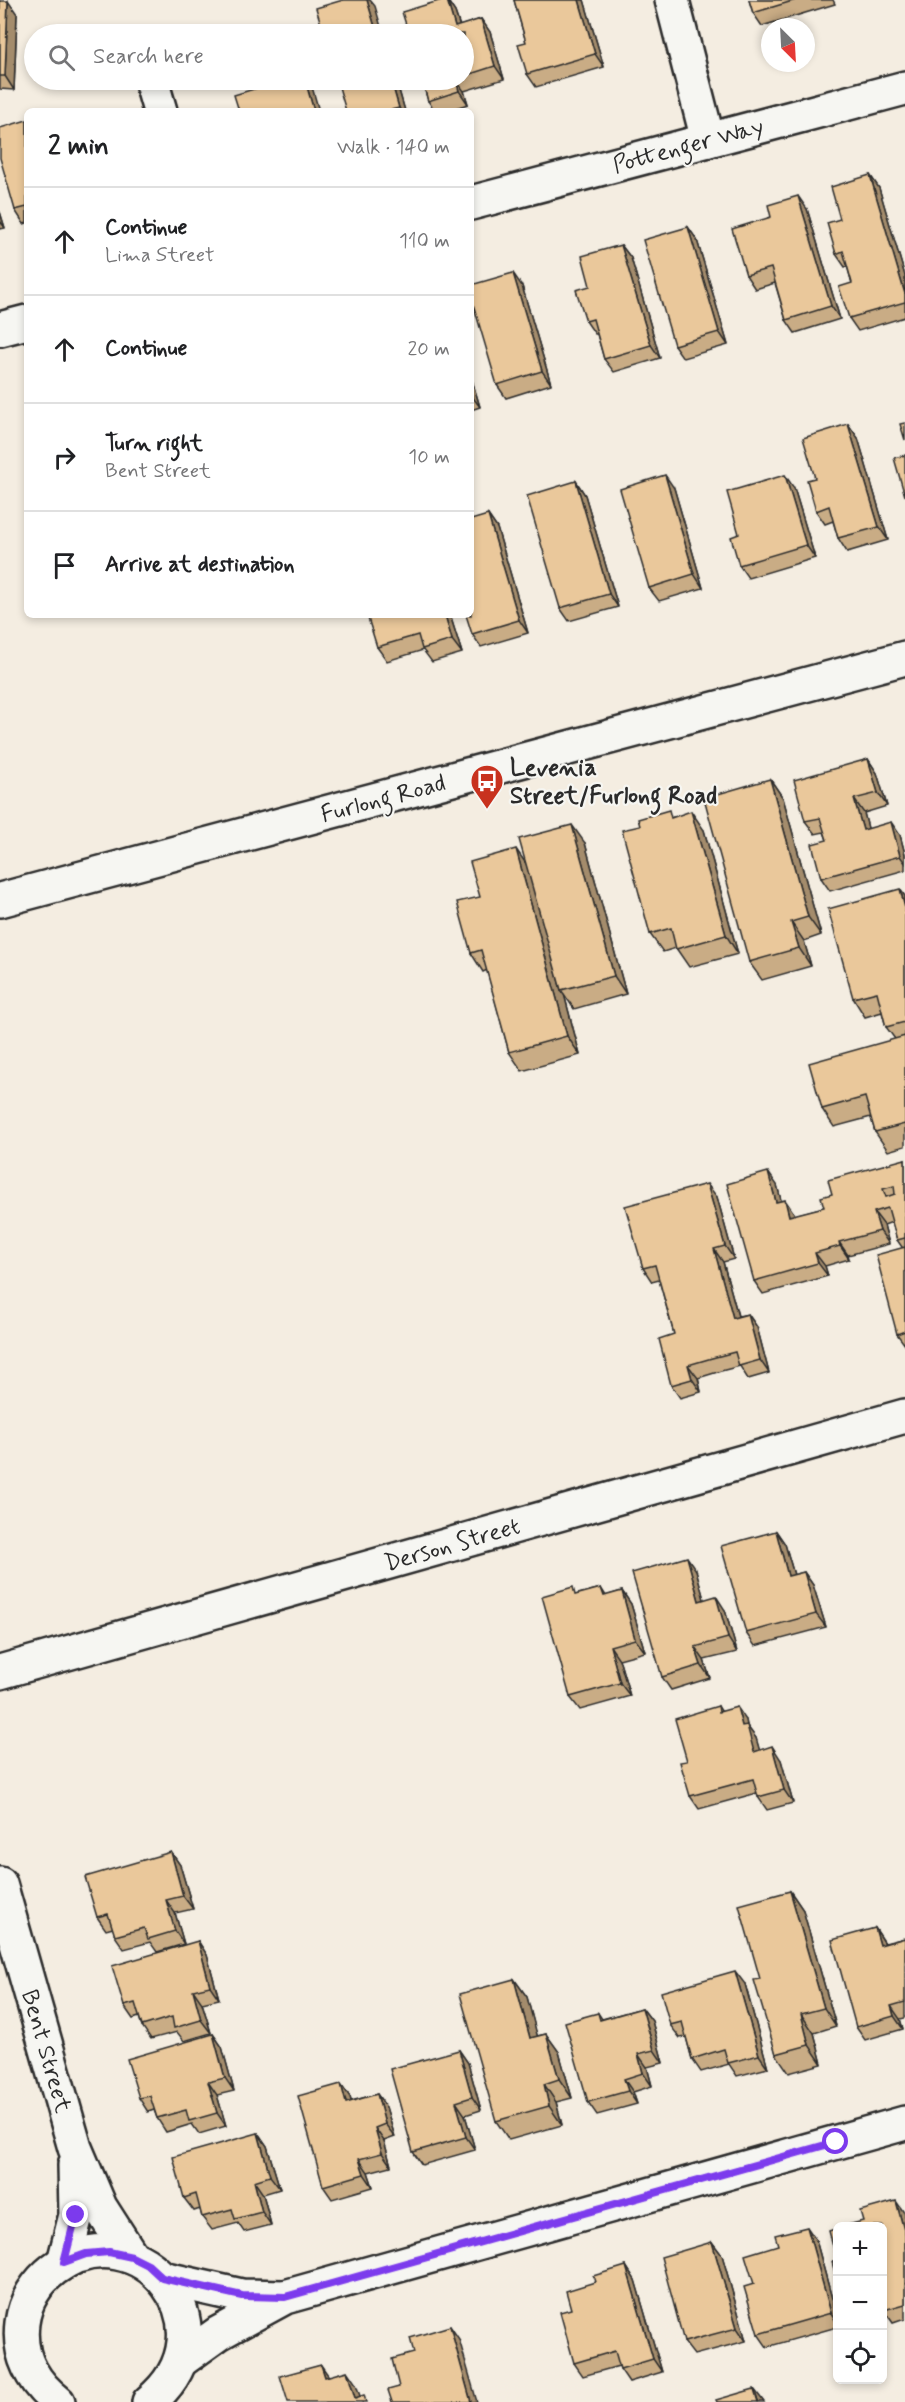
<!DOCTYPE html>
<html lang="en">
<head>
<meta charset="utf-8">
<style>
  body { margin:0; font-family:Mynerve,sans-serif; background:#f2f2f2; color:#202124 }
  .controls { position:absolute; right:18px; bottom:18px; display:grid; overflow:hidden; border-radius:9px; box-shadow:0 3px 9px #0003 }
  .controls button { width:54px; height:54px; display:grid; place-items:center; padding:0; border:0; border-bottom:2px solid #e0e0e0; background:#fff; color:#202124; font:30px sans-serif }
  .compass { position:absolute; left:761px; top:18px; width:54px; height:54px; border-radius:50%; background:#fff; box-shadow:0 3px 9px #0003; rotate:156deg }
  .stop { position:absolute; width:18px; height:18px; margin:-14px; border:4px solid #7c3aed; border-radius:50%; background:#fff }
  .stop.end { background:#7c3aed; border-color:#fff; box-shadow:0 2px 6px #0008 }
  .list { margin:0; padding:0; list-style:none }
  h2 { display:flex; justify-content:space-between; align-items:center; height:78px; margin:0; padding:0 24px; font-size:26px }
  h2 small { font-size:20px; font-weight:400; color:#757577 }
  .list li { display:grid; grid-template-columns:39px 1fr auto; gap:18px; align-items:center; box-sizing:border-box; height:108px; padding:0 24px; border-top:2px solid #e0e0e0 }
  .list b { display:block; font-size:22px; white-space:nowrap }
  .list p { margin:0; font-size:20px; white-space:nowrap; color:#757577 }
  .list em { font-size:20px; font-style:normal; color:#757577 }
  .icon { flex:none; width:33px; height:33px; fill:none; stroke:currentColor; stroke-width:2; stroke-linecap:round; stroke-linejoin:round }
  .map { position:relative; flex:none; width:905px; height:2402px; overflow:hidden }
  .search { position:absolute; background:#fff; box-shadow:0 3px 9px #0003; left:24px; top:24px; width:450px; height:66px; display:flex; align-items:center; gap:15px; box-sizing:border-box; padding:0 21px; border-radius:33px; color:#757577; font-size:22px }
  .panel { position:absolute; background:#fff; box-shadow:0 3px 9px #0003; left:24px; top:108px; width:450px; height:510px; border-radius:9px }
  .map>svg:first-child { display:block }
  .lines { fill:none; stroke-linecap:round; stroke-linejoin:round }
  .street-casing { stroke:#2b2b2b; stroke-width:38 }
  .secondary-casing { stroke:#2b2b2b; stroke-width:38 }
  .street { stroke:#f6f6f2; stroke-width:33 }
  .secondary { stroke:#f6f6f2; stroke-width:33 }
  .wall { fill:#c9ac85; stroke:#2b2b2b; stroke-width:1.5 }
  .shaded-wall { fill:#a48c6c; stroke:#2b2b2b; stroke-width:1.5 }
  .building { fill:#eac89b; stroke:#2b2b2b; stroke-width:1.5; fill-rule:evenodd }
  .route { stroke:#7c3aed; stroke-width:8 }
  .labels { text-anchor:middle; stroke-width:4.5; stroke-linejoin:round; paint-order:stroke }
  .street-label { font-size:24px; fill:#2b2b2b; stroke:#f6f6f2 }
  .poi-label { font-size:24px; font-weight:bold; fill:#2b2b2b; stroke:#f6f6f2; text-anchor:start }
</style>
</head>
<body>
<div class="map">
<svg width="905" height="2402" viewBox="0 0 905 2402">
  <rect width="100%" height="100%" fill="#f4ede1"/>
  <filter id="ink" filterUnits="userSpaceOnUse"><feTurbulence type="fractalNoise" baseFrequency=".0167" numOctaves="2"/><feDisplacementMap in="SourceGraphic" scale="12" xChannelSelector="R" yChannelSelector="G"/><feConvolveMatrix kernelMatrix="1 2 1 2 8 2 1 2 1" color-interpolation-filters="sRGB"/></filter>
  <g filter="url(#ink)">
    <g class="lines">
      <g class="street-casing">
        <g id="street">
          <polyline points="672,0 708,140"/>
          <polyline points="151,80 160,111"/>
          <polyline points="471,203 905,88"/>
          <polyline points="0,329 27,322"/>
          <polyline points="0,1672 905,1416"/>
          <polyline points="0,1884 75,2148 100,2207 132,2257"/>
          <polyline points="64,2262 76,2215 75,2165"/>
          <polyline points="162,2278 242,2296 283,2297"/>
          <polyline points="180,2361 219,2333 285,2297 905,2123"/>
          <path d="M58 2402C32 2382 18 2355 22 2323 25 2301 37 2282 54 2269 139 2206 239 2329 149 2402"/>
        </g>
      </g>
      <g class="secondary-casing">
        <polyline id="secondary" points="0,900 905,658"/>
      </g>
      <use href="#street" class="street"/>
      <use href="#secondary" class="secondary"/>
    </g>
    <g class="wall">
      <polygon points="442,0 447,0 455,12 460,26 481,19 490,32 504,79 464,91 468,104 446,111 435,111 428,101 422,80 464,80 464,34"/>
      <polygon points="514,0 584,0 604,67 536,87 527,74 526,42"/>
      <polygon points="749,0 833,0 835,4 762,26 753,13"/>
      <polygon points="0,1 17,14 14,90 0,89"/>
      <polygon points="396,80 405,111 346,111"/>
      <polygon points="27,120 27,223 24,224 15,210"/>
      <polygon points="870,175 879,188 905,276 905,317 858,331 849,318 852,283 847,266 845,267 836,254 840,219"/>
      <polygon points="807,209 840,319 795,333 786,320 775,283 755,289 746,275"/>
      <polygon points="0,212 5,228 0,229"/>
      <polygon points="688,227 697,240 728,345 683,358 674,345"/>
      <polygon points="621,245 631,258 660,358 614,372 604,359 597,334 595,334 586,321 590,286"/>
      <polygon points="522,286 551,384 506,398 497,385"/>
      <polygon points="471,377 480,407 471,410"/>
      <polygon points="848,424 858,438 888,540 847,552 838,538 833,521 825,524 816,511 815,478"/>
      <polygon points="576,481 585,495 618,607 569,621 560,608"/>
      <polygon points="674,488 703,588 659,601 649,588"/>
      <polygon points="794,488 815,558 748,578 739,565"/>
      <polygon points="488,515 497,528 528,633 481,647 472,634"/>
      <polygon points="450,615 462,653 432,662 423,650 387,661 377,647"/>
      <polygon points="868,759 877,773 887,806 864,813 868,829 900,835 905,854 905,870 830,891 821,878 827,840 824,832 815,834 805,821"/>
      <polygon points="770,779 783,798 821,935 804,941 811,966 762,980 749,962"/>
      <polygon points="673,817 704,830 738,954 689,967 676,948 663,952 650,934"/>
      <polygon points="585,843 626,994 574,1009 564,994 580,1055 522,1071 509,1052 487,970 483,972 471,953 480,897 526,863"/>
      <polygon points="905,896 905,1146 888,1151 875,1132 871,1117 834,1127 822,1109 895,1039 886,1027 882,1012 865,1017 853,998"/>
      <polygon points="905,1159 905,1345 897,1334 902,1247 897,1240 892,1222 884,1225 889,1244 848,1255 849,1259 825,1266 828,1276 763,1294 754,1281 777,1185 781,1201 794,1213 795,1215 824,1207 832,1194"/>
      <polygon points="717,1197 734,1259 723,1262 738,1316 748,1314 757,1327 769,1373 748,1379 740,1366 721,1371 698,1378 701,1392 680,1398 671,1385 674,1334 659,1280 652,1282 643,1268"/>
      <polygon points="776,1531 785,1544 794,1575 804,1572 813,1585 826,1627 755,1646 746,1633"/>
      <polygon points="696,1570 704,1600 725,1610 737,1652 704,1660 710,1678 671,1690 662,1677"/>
      <polygon points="601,1588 606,1596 622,1591 631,1604 645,1652 619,1659 630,1696 580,1710 570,1697 578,1594"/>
      <polygon points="718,1706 721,1711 746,1720 747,1726 756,1738 759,1750 781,1760 793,1803 767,1810 758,1797 757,1793 699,1809 690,1796 687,1761"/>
      <polygon points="171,1852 180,1865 193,1909 175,1913 184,1944 157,1952 150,1942 124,1949 115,1936 113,1928 106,1930 97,1917"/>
      <polygon points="790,1891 803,1910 836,2026 814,2033 822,2064 789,2073 776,2054 760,1979"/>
      <polygon points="875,1928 885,1943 905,1938 905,2018 900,2019 903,2029 865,2040 856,2027"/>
      <polygon points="198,1941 207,1955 219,1999 202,2003 211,2033 184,2041 177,2032 151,2039 142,2026 139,2017 133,2019 124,2006"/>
      <polygon points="514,1979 527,1997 537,2036 546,2034 559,2052 572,2098 556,2102 562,2125 509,2140 496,2121"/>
      <polygon points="745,1984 768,2068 737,2076 729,2064 701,2072 692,2059 686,2037 680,2038 670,2025"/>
      <polygon points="642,2008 652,2021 663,2063 647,2067 652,2086 633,2092 637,2104 597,2115 588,2102 598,2013 602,2019"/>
      <polygon points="213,2034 222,2047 234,2091 217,2095 226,2126 199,2134 192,2124 166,2132 157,2118 154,2110 148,2112 139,2098"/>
      <polygon points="459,2050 468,2063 481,2110 465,2115 475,2150 422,2165 413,2152"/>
      <polygon points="341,2084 350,2097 351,2101 377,2094 386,2107 395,2137 384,2141 391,2166 368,2172 373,2187 332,2199 323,2186"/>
      <polygon points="258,2133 267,2146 280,2189 263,2194 271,2225 244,2232 238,2223 212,2230 202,2217 200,2209 194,2211 184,2198"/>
      <polygon points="905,2215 905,2319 893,2323 884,2310"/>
      <polygon points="816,2240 837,2317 837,2327 767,2347 758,2334 754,2284"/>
      <polygon points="712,2242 722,2255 746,2341 694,2355 684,2342"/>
      <polygon points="626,2266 635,2280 662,2372 629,2382 620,2369 619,2366 583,2376 574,2363 571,2309 595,2282"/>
    </g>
    <g class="shaded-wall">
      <polygon points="367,0 370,0 375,6 383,34 377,34"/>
      <polygon points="447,0 455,12 462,34 455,27"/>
      <polygon points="579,0 584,0 604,67 595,54"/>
      <polygon points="8,1 17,14 14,90 5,76"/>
      <polygon points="481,19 490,32 504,79 495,66"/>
      <polygon points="305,80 310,80 319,111 314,111"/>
      <polygon points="391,80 396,80 405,111 401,111 399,108"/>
      <polygon points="456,80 464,91 468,104 459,91"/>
      <polygon points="870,175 879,188 905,276 905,294"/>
      <polygon points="798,196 807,209 840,319 831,306"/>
      <polygon points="0,212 5,228 0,221"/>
      <polygon points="688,227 697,240 728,345 719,332"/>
      <polygon points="621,245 631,258 660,358 651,345"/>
      <polygon points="513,273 522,286 551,384 542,371"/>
      <polygon points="471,377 480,407 471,395"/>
      <polygon points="848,424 858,438 888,540 879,527"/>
      <polygon points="665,475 674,488 703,588 694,574"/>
      <polygon points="785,475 794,488 815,558 806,545"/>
      <polygon points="576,481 585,495 618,607 609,594"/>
      <polygon points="488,515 497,528 528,633 519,620"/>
      <polygon points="445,615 450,615 462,653 452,640"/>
      <polygon points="868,759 877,773 887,806 878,793"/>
      <polygon points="770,779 783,798 821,935 808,917"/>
      <polygon points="854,799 864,813 872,843 863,830"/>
      <polygon points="691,811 704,830 738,954 726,935"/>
      <polygon points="891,822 900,835 905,854 905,863 900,856"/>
      <polygon points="572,825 585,843 626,994 614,976"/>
      <polygon points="516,849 529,868 561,990 564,994 580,1055 567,1036"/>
      <polygon points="900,889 905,896 905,908"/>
      <polygon points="791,922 804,941 811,966 799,948"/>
      <polygon points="768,1172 777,1185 785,1215 776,1202"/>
      <polygon points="707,1184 717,1197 734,1259 725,1246"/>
      <polygon points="785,1200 794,1213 799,1230 789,1216"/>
      <polygon points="874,1212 884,1225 889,1244 880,1231"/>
      <polygon points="839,1242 848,1255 849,1259 840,1246"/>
      <polygon points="714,1249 723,1262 742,1331 733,1318"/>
      <polygon points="815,1253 825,1266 828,1276 818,1263"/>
      <polygon points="748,1314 757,1327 769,1373 760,1360"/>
      <polygon points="688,1365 698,1378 701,1392 692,1379"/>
      <polygon points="776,1531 785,1544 798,1589 788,1576"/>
      <polygon points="687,1557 696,1570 708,1614 699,1601"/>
      <polygon points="804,1572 813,1585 826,1627 816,1614"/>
      <polygon points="622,1591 631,1604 645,1652 635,1639"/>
      <polygon points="716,1596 725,1610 737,1652 728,1638"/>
      <polygon points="610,1646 619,1659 630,1696 620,1683"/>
      <polygon points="695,1647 704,1660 710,1678 701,1665"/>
      <polygon points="737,1707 746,1720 747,1726 756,1738 764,1765 754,1752 742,1726"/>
      <polygon points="772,1746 781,1760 793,1803 784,1790"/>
      <polygon points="171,1852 180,1865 193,1909 183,1896"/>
      <polygon points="790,1891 803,1910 836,2026 824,2008"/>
      <polygon points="166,1900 175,1913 184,1944 175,1931"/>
      <polygon points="875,1928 884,1942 889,1958 880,1945"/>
      <polygon points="198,1941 207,1955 219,1999 210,1986"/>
      <polygon points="735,1971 745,1984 768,2068 759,2055"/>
      <polygon points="514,1979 527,1997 543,2057 530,2038"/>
      <polygon points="193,1990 202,2003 211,2033 201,2020"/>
      <polygon points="891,2006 900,2019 903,2029 894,2016"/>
      <polygon points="642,2008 652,2021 663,2063 654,2050"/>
      <polygon points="801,2014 814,2033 822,2064 809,2045"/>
      <polygon points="213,2034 222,2047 234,2091 225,2078"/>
      <polygon points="546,2034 559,2052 572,2098 559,2079"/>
      <polygon points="459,2050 468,2063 481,2110 472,2097"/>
      <polygon points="638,2054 647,2067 652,2086 643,2073"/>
      <polygon points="624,2079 633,2092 637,2104 628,2091"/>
      <polygon points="208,2082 217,2095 226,2126 217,2113"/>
      <polygon points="341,2084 350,2097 355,2116 346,2103"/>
      <polygon points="544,2084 556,2102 562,2125 549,2106"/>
      <polygon points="377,2094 386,2107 395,2137 385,2124"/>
      <polygon points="456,2102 465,2115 475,2150 466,2137"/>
      <polygon points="375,2128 384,2141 391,2166 382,2153"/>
      <polygon points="258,2133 267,2146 280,2189 270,2176"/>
      <polygon points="359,2159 368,2172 373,2187 364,2174"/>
      <polygon points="254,2181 263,2194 271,2225 262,2212"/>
      <polygon points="896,2201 905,2214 905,2234"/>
      <polygon points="807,2227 816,2240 837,2317 837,2323 831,2313"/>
      <polygon points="712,2242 722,2255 746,2341 737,2328"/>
      <polygon points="626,2266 635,2280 662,2372 653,2359"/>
      <polygon points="450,2326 459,2339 477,2402 471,2402"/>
      <polygon points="321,2365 330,2378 325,2377"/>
      <polygon points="347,2371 356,2384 362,2402 355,2398"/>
      <polygon points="754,2389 764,2402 758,2402"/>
    </g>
    <g class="building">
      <polygon points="343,0 367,0 377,34 324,34 316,8"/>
      <polygon points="442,0 447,0 455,27 481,19 495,66 464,76 464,34 409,34 402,12"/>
      <polygon points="514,0 579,0 595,54 527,74 518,44 526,42"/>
      <polygon points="749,0 796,0 753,13"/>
      <polygon points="0,1 8,1 5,76 0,76"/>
      <polygon points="263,80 305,80 314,111 239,111 234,95 264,86"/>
      <polygon points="337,80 391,80 399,108 387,111 346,111"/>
      <polygon points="422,80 456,80 459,91 428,101"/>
      <polygon points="27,120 27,207 15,210 0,158 0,128"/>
      <polygon points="870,175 905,294 905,302 849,318 839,287 852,283 843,251 836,254 827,223 840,219 831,187"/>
      <polygon points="798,196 831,306 786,320 771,268 746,275 732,229 771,217 768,205"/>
      <polygon points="688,227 719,332 674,345 643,240"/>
      <polygon points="621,245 651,345 604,359 593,319 586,321 576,290 590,286 582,256"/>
      <polygon points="513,273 542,371 497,385 471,297 471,285"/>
      <polygon points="905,423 905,440 900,424"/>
      <polygon points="848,424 879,527 838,538 829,506 816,511 807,480 815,478 803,438"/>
      <polygon points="905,455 905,496 894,458"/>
      <polygon points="665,475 694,574 649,588 620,489"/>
      <polygon points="785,475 806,545 739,565 731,537 739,534 727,492"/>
      <polygon points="576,481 609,594 560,608 527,496"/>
      <polygon points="488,515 519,620 472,634 466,615 471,615 471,520"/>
      <polygon points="367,615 445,615 452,640 422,649 418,635 377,647"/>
      <polygon points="868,759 878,793 854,799 863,830 891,822 900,856 821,878 812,844 827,840 820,818 805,821 794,780"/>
      <polygon points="770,779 808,917 791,922 799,948 749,962 704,798"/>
      <polygon points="669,810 671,818 691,811 726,935 676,949 671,928 650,934 622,830 640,826 638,819"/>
      <polygon points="572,825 614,976 561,990 519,839"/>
      <polygon points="516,849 567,1036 509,1052 481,950 471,953 457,902 480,897 470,862"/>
      <polygon points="900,889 905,908 905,1022 886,1027 877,992 853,998 828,909"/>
      <polygon points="905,1036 905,1124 875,1132 865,1097 822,1109 809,1063"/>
      <path d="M905 1159V1238L897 1240 888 1208 874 1212 880 1231 839 1242 840 1246 815 1253 818 1263 754 1281 727 1184 768 1172 776 1202 785 1200 789 1216 824 1207 821 1197 832 1194 828 1180ZM894 1186 895 1194 886 1197 883 1189Z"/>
      <polygon points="707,1184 725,1246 714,1249 733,1318 748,1314 760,1360 739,1366 735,1352 712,1358 688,1365 692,1379 671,1385 659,1339 674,1334 655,1265 643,1268 625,1206"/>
      <polygon points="905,1247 905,1331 897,1334 876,1255"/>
      <polygon points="776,1531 788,1576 804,1572 816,1614 746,1633 721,1546"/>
      <polygon points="687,1557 699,1601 716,1596 728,1638 695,1647 701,1665 662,1677 632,1573"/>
      <polygon points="573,1587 575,1595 601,1588 604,1596 622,1591 635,1639 610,1646 620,1683 570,1697 542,1596"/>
      <polygon points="718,1706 719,1712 737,1707 742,1726 747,1725 754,1752 772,1746 784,1790 758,1797 753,1779 690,1796 680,1762 687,1761 675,1719"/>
      <polygon points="171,1852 183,1896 166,1900 175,1931 148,1939 144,1928 115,1936 108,1914 97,1917 85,1877"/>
      <polygon points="790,1891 824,2008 801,2014 809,2045 776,2054 754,1980 760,1979 739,1905"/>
      <polygon points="875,1928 880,1945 905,1938 905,2002 891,2006 894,2016 856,2027 832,1940"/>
      <polygon points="198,1941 210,1986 193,1990 201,2020 174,2028 172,2017 142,2026 135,2003 124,2006 112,1966"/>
      <polygon points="735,1971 759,2055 728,2063 724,2049 692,2059 682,2022 670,2025 661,1992"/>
      <polygon points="514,1979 530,2038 546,2034 559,2079 544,2084 549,2106 496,2121 460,1994"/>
      <polygon points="642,2008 654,2050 638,2054 643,2073 624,2079 628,2091 588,2102 565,2022 598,2013 600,2020"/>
      <polygon points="213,2034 225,2078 208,2082 217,2113 189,2121 186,2110 157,2118 150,2096 139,2098 127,2059"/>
      <polygon points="459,2050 472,2097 456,2102 466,2137 413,2152 390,2069"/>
      <polygon points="341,2084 346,2103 377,2094 385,2124 375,2128 382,2153 359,2159 364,2174 323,2186 298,2096"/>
      <polygon points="258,2133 270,2176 254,2181 262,2212 235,2219 232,2209 202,2217 196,2194 184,2198 173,2157"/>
      <polygon points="896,2201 905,2234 905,2304 884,2310 882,2305 882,2226 844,2226 863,2221 860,2211"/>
      <polygon points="807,2227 831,2313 758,2334 744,2287 754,2284 745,2255 778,2245 775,2235"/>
      <polygon points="837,2228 837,2280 832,2262 837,2260 829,2231"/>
      <polygon points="712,2242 737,2328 684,2342 661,2257"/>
      <polygon points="626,2266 653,2359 620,2369 615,2351 574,2363 560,2312 571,2309 566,2291 595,2282 593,2276"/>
      <polygon points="450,2326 471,2402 392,2402 388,2390 399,2387 392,2359 414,2353 410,2338"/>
      <polygon points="321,2365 325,2377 347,2371 355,2398 364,2395 366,2402 288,2402 280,2376"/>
      <polygon points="754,2389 758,2402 717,2402 716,2400"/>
    </g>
  </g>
  <g class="lines" filter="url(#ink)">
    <polyline class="route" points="76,2215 64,2262 86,2254 109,2252 132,2257 148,2265 162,2278 242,2296 285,2297 836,2142"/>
  </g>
  <defs>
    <g id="bus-pin" transform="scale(1.725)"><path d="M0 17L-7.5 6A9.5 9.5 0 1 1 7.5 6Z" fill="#c8321e" stroke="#f6f6f2"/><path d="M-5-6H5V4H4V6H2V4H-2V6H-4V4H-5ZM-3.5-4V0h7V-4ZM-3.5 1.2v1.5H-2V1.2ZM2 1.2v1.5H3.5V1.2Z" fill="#fff"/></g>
  </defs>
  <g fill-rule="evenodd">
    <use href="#bus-pin" x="487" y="781"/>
  </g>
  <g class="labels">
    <g class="street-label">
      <text transform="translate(688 145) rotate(-15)" y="8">Pottenger Way</text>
      <text transform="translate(383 798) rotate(-15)" y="8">Furlong Road</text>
      <text transform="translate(452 1544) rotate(-16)" y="8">Derson Street</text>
      <text transform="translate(47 2051) rotate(74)" y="8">Bent Street</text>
    </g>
    <g class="poi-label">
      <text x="510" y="775">Levenia<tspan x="510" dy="28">Street/Furlong Road</tspan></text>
    </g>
  </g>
</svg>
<div class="controls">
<button>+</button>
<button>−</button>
<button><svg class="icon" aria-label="locate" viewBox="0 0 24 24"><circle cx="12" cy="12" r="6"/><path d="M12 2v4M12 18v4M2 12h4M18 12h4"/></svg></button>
</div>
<svg class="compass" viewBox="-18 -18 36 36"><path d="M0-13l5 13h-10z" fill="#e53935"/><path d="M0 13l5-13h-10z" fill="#757577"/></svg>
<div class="stop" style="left:836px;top:2142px"></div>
<div class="stop end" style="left:76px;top:2215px"></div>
<div class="search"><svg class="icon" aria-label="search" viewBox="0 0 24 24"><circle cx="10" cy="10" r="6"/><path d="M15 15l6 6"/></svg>Search here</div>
<section class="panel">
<h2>2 min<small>Walk · 140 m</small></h2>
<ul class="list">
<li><svg class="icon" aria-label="ahead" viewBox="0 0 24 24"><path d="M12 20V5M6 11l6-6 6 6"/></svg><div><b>Continue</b><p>Lima Street</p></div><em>110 m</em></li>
<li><svg class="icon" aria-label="ahead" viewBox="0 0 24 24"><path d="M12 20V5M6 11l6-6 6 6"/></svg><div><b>Continue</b></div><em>20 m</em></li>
<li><svg class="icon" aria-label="right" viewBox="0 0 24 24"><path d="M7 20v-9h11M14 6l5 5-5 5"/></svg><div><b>Turn right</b><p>Bent Street</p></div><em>10 m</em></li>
<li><svg class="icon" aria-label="arrive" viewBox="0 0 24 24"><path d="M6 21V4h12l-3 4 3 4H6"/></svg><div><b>Arrive at destination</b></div></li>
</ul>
</section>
</div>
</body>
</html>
